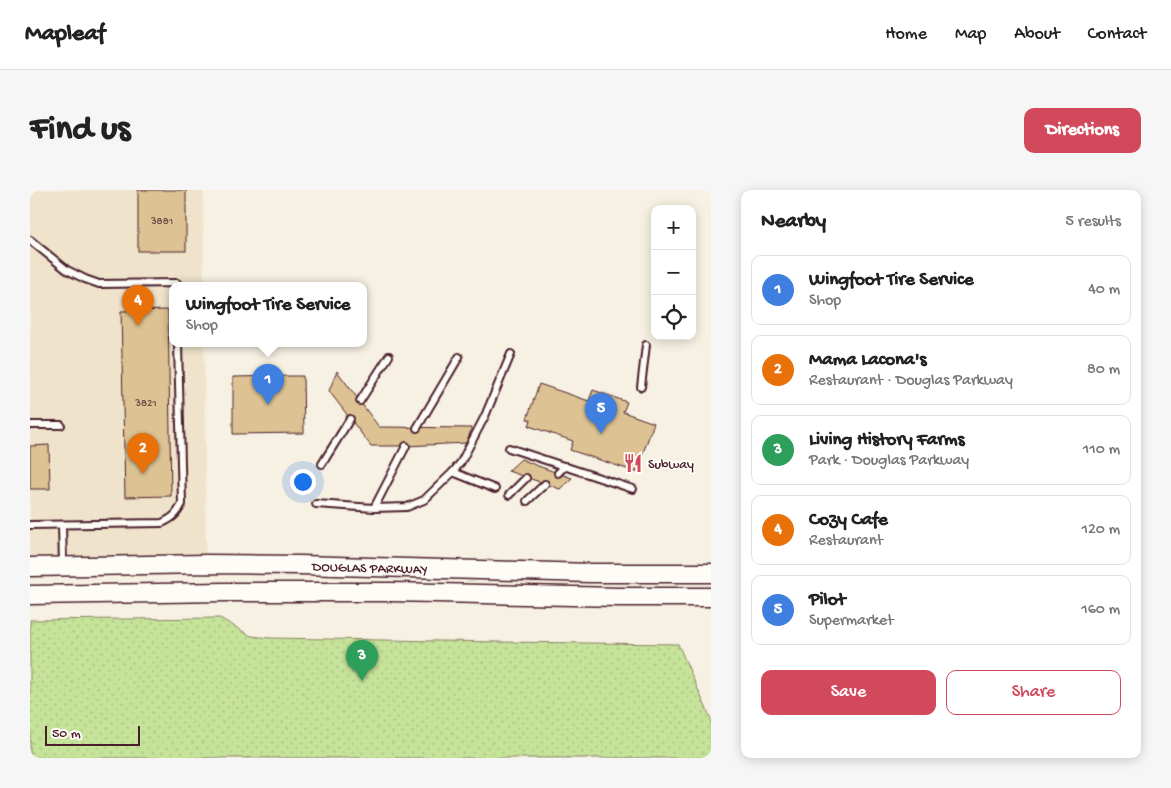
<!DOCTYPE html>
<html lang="en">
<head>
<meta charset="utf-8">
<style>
  body { margin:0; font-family:"Gochi Hand",sans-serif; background:#f6f6f6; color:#222 }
  .controls { position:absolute; right:15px; top:15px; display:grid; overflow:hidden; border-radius:10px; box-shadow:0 2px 12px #0003 }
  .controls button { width:45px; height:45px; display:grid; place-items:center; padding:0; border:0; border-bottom:1px solid #e0e0e0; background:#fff; color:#222; font:25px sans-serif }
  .scale { position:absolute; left:15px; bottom:12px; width:95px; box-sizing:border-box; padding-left:5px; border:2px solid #4a1f2b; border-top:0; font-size:14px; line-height:18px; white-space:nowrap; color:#4a1f2b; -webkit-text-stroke:4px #fdfcf7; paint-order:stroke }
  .you { position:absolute; left:272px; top:291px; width:18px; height:18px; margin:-12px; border:4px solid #fff; border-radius:50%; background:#1a73e8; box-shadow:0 0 0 8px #1a73e833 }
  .badge { display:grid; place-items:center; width:32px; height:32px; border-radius:50%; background:#d1495b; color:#fff; font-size:16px; font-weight:700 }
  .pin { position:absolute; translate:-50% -41px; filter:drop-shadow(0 1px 2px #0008) }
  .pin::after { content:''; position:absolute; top:26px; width:18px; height:15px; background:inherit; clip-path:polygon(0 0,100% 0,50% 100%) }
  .popup { position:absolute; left:139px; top:92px; width:198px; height:65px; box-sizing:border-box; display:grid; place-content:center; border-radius:10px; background:#fff; filter:drop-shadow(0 1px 4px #0005); font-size:16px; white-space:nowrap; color:#767676 }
  .popup b { font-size:19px; color:#222 }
  .popup::after { content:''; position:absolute; left:50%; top:100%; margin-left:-10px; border:10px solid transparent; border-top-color:#fff }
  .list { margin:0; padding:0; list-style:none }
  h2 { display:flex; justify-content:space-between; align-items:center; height:65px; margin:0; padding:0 20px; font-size:21px }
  h2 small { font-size:16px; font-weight:400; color:#767676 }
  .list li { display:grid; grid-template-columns:32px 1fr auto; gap:15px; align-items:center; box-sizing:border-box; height:70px; margin:0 10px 10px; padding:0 10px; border:1px solid #e0e0e0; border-radius:10px }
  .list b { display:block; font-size:19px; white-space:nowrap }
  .list p { margin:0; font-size:16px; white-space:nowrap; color:#767676 }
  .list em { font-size:16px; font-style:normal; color:#767676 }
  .actions { display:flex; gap:10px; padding:15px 20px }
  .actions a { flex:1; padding:11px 0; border:1px solid #d1495b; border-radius:10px; text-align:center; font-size:18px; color:#d1495b }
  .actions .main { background:#d1495b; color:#fff }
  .icon { flex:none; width:28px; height:28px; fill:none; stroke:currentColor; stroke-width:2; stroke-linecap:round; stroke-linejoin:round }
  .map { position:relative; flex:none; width:681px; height:568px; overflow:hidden; border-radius:10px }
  header { display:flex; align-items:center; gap:30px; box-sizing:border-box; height:70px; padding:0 25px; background:#fff; border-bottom:1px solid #e0e0e0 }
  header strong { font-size:24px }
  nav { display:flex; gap:28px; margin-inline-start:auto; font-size:18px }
  .intro { display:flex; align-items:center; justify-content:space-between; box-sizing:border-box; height:120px; padding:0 30px }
  h1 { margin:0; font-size:35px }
  .button { padding:12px 22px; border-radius:10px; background:#d1495b; color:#fff; font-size:18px; font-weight:700 }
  main { display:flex; gap:30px; padding:0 30px }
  aside { flex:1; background:#fff; border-radius:10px; box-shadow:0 2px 12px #0003 }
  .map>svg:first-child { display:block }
  .built { fill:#efe3cb }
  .park { fill:url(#park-dots); stroke:#888162 }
  .building { fill:#ddc393; stroke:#4a1f2b }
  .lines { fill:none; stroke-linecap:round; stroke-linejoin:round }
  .service-casing { stroke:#4a1f2b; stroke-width:10 }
  .secondary-casing { stroke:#4a1f2b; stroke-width:21 }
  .service { stroke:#fdfcf7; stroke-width:6 }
  .secondary { stroke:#fdfcf7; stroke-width:18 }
  .labels { text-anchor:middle; stroke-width:4; stroke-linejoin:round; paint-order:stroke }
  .number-label { font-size:11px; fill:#6f4845 }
  .poi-label { font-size:14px; fill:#4a1f2b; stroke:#fdfcf7; text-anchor:start }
  .street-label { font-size:14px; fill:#4a1f2b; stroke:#fdfcf7 }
</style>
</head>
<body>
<header>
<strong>Mapleaf</strong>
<nav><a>Home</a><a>Map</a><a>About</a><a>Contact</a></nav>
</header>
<div class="intro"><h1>Find us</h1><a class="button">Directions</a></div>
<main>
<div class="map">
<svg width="681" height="568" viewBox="0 0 681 568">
  <defs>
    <pattern id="park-dots" width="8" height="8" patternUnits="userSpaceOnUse" patternTransform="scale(1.25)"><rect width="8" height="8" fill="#c6e39a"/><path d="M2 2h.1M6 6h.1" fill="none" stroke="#acc285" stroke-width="1.8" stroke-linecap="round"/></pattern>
  </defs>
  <rect width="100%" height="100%" fill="#f7f1e3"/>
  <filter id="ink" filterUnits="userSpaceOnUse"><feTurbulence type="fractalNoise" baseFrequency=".02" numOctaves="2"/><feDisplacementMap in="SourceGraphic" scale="10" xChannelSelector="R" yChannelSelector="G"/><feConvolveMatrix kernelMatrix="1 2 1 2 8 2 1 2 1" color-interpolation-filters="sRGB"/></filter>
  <g filter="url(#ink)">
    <polygon class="built" points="0,0 173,0 174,96 143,96 143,154 174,154 176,374 0,377"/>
    <polygon class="park" points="190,428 221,446 241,448 467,452 648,454 681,529 681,568 0,568 0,430"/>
    <g class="building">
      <rect x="108" y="0" width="48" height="61"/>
      <polygon points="138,120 141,306 95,307 91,121"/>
      <polygon points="307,181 349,237 442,238 436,253 376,256 341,256 299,201"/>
      <polygon points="261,186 273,186 274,243 203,244 203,187"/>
      <polygon points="509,194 559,211 563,200 597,212 593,222 624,233 606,282 540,260 543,251 499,236 501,230 497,229"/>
      <polygon points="19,255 20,299 0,299 0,256"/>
      <polygon points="491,269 508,276 542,288 530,299 478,281"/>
    </g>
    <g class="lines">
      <g class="service-casing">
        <g id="service">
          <polyline points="0,50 37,80 55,89 69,94 147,93 147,96"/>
          <polyline points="611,197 616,155"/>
          <polyline points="330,211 359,166"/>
          <polyline points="0,235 31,235"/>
          <polyline points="387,238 429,167"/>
          <polyline points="479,258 603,299"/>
          <polyline points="292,274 320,229"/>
          <polyline points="423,282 465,299"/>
          <polyline points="528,283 535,276"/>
          <polyline points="479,305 496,288"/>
          <polyline points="497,311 515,294"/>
          <polyline points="286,314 344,318 377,317 394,310 423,282 431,272 455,226 481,164"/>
          <polyline points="344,318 376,256"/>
          <path d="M0 335 132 333C143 328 147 324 152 314L148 154"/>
          <polyline points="32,335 33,375"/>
        </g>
      </g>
      <g class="secondary-casing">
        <g id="secondary">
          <path id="s1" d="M0 377 176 374 270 375 561 383H681"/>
          <polyline points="0,405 194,402 361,402 589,407 681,407"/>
        </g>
      </g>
      <use href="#service" class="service"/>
      <use href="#secondary" class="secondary"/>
    </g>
  </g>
  <defs>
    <g id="restaurant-bare" transform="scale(1.5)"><path d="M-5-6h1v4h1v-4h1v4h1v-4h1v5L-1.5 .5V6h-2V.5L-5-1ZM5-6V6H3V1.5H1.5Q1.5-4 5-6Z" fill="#d1495b" stroke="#fdfcf7" stroke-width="2.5" paint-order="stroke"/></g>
  </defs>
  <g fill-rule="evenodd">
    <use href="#restaurant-bare" x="603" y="273"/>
  </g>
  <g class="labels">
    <g class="number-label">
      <text x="132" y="34">3881</text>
      <text x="116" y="216">3821</text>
    </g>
    <g class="poi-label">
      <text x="618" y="278">Subway</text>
    </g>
    <g class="street-label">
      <text dy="5" stroke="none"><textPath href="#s1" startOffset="340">DOUGLAS PARKWAY</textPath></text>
    </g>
  </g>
</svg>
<div class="controls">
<button>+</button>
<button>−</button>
<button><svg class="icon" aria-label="locate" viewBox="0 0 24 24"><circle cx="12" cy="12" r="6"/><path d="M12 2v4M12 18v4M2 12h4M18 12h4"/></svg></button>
</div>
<div class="scale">50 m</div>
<div class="you"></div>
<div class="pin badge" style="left:238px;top:215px;background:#3f7fe0">1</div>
<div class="popup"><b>Wingfoot Tire Service</b>Shop</div>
<div class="pin badge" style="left:113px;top:284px;background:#e8710a">2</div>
<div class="pin badge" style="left:332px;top:491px;background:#2e9e5b">3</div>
<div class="pin badge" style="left:108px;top:136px;background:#e8710a">4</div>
<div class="pin badge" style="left:571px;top:244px;background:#3f7fe0">5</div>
</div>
<aside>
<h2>Nearby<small>5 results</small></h2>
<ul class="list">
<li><span class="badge" style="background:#3f7fe0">1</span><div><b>Wingfoot Tire Service</b><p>Shop</p></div><em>40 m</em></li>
<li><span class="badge" style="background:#e8710a">2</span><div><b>Mama Lacona's</b><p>Restaurant · Douglas Parkway</p></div><em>80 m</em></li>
<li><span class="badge" style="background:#2e9e5b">3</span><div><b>Living History Farms</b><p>Park · Douglas Parkway</p></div><em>110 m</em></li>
<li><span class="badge" style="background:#e8710a">4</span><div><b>Cozy Cafe</b><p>Restaurant</p></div><em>120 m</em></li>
<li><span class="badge" style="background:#3f7fe0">5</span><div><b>Pilot</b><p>Supermarket</p></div><em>160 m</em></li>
</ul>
<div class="actions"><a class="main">Save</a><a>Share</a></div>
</aside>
</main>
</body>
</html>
